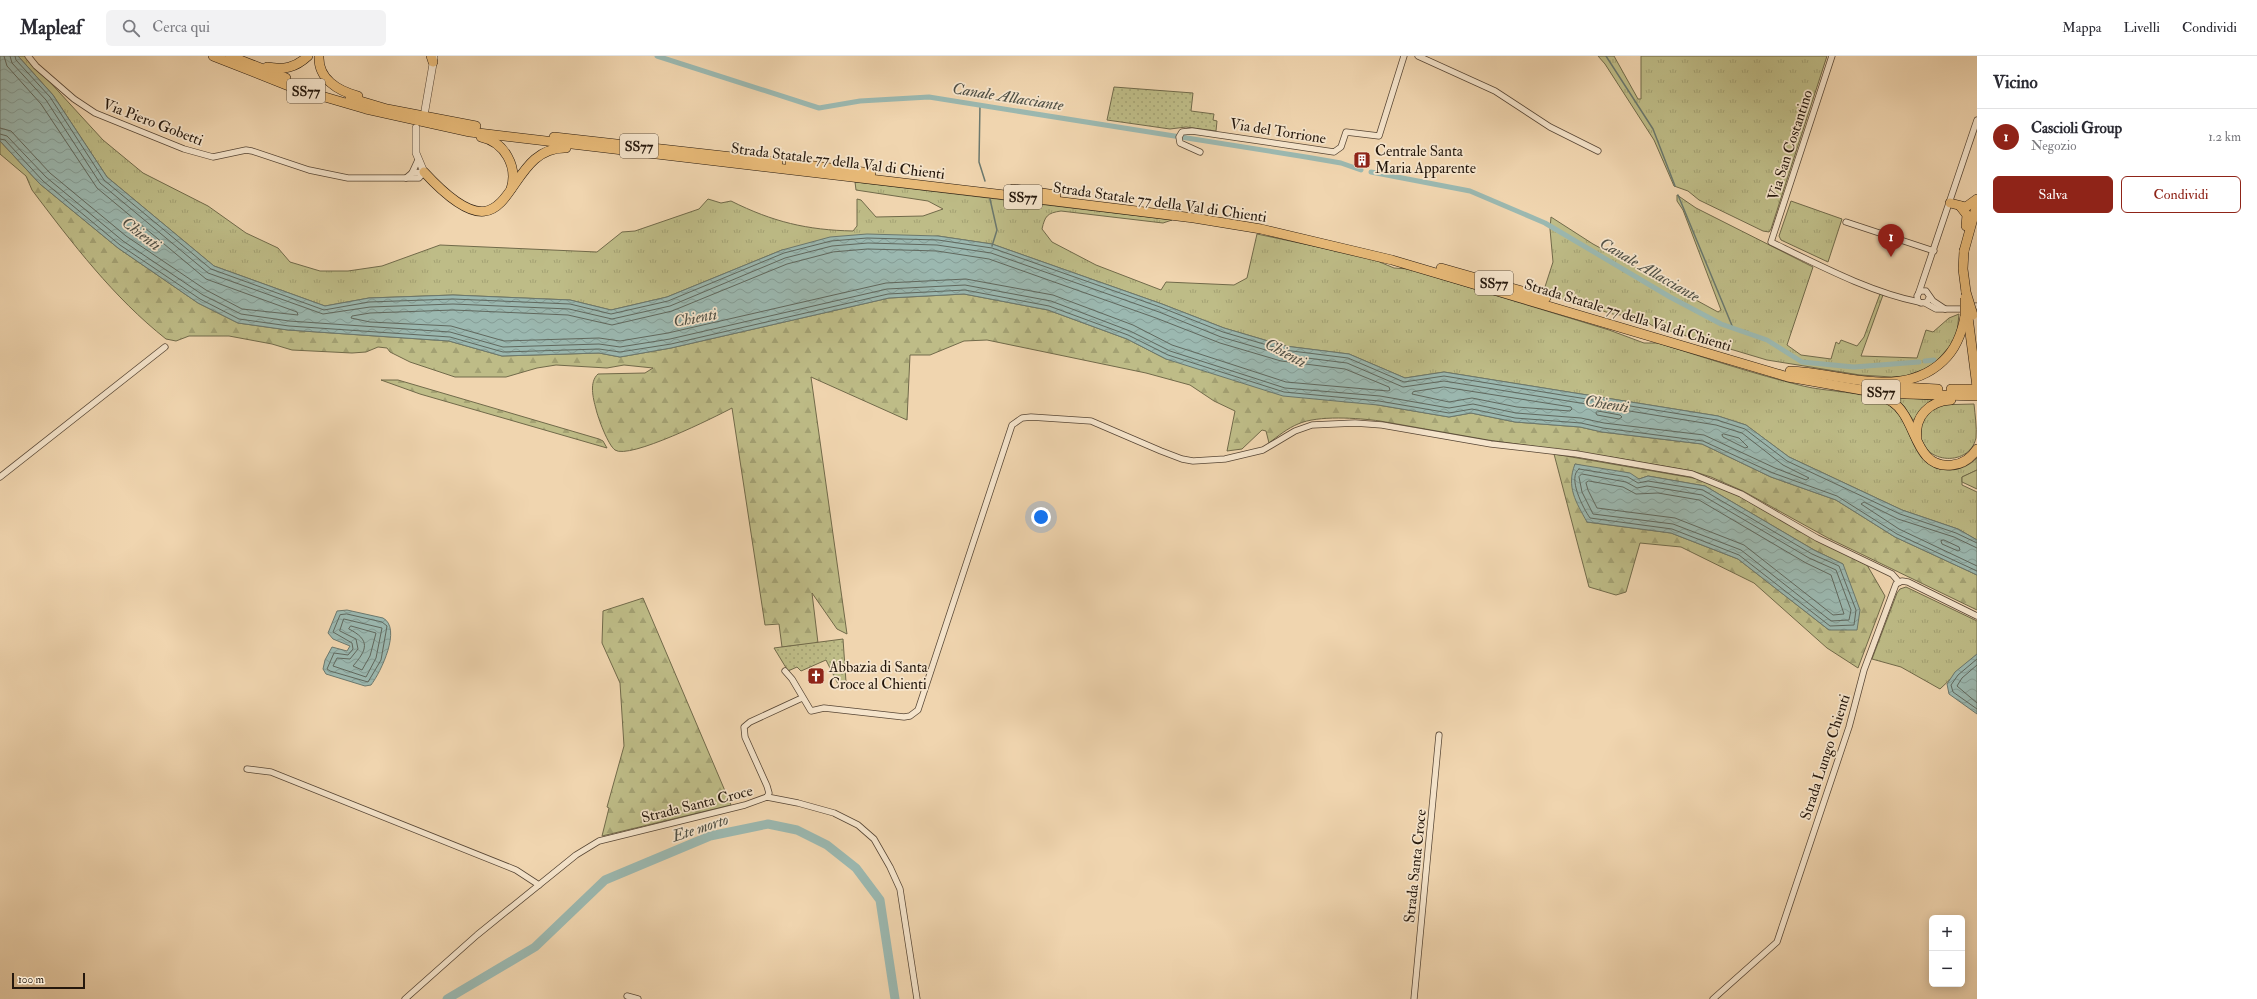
<!DOCTYPE html>
<html lang="it">
<head>
<meta charset="utf-8">
<style>
  body { margin:0; font-family:"IM FELL Double Pica",serif; background:#f2f2f3; color:#2b2b33 }
  .controls { position:absolute; right:12px; bottom:12px; display:grid; overflow:hidden; border-radius:6px; box-shadow:0 2px 10px #0003 }
  .controls button { width:36px; height:36px; display:grid; place-items:center; padding:0; border:0; border-bottom:1px solid #e1e1e2; background:#fff; color:#2b2b33; font:20px sans-serif }
  .scale { position:absolute; left:12px; bottom:10px; width:73px; box-sizing:border-box; padding-left:4px; border:2px solid #24170c; border-top:0; font-size:11px; line-height:14px; white-space:nowrap; color:#24170c; -webkit-text-stroke:3px #f5e4cb; paint-order:stroke }
  .you { position:absolute; left:1041px; top:461px; width:14px; height:14px; margin:-10px; border:3px solid #fff; border-radius:50%; background:#1a73e8; box-shadow:0 0 0 6px #1a73e833 }
  .badge { display:grid; place-items:center; width:26px; height:26px; border-radius:50%; background:#8f2418; color:#fff; font-size:13px; font-weight:700 }
  .pin { position:absolute; translate:-50% -33px; filter:drop-shadow(0 1px 2px #0008) }
  .pin::after { content:''; position:absolute; top:21px; width:14px; height:12px; background:inherit; clip-path:polygon(0 0,100% 0,50% 100%) }
  .list { margin:0; padding:0; list-style:none }
  h2 { display:flex; justify-content:space-between; align-items:center; height:52px; margin:0; padding:0 16px; font-size:17px }
  h2 small { font-size:13px; font-weight:400; color:#7c7c81 }
  .list li { display:grid; grid-template-columns:26px 1fr auto; gap:12px; align-items:center; box-sizing:border-box; height:56px; padding:0 16px; border-top:1px solid #e1e1e2 }
  .list b { display:block; font-size:15px; white-space:nowrap }
  .list p { margin:0; font-size:13px; white-space:nowrap; color:#7c7c81 }
  .list em { font-size:13px; font-style:normal; color:#7c7c81 }
  .actions { display:flex; gap:8px; padding:12px 16px }
  .actions a { flex:1; padding:9px 0; border:1px solid #8f2418; border-radius:6px; text-align:center; font-size:14px; color:#8f2418 }
  .actions .main { background:#8f2418; color:#fff }
  .icon { flex:none; width:22px; height:22px; fill:none; stroke:currentColor; stroke-width:2; stroke-linecap:round; stroke-linejoin:round }
  .map { position:relative; flex:none; width:1977px; height:943px; overflow:hidden }
  header { display:flex; align-items:center; gap:24px; box-sizing:border-box; height:56px; padding:0 20px; background:#fff; border-bottom:1px solid #e1e1e2 }
  header strong { font-size:19px }
  nav { display:flex; gap:22px; margin-inline-start:auto; font-size:14px }
  .search { width:280px; height:36px; background:#f2f2f3; display:flex; align-items:center; gap:10px; box-sizing:border-box; padding:0 14px; border-radius:6px; color:#7c7c81; font-size:15px }
  main { display:flex }
  aside { flex:1; background:#fff }
  .map>svg:first-child { display:block }
  .grass { fill:url(#grass-tufts); stroke:#716a4a }
  .forest { fill:url(#forest-firs); stroke:#716a4a; fill-rule:evenodd }
  .garden { fill:url(#garden-dots); stroke:#716a4a }
  .pitch { fill:#bebc87; stroke:#716a4a }
  .water { fill:url(#water-waves); stroke:#6b786e }
  .lines { fill:none; stroke-linecap:round; stroke-linejoin:round }
  .shore { stroke:#60685e; stroke-width:1 }
  .stream { stroke:#6b786e; stroke-width:1.5 }
  .canal { stroke:#9bb8b0; stroke-width:5 }
  .river { stroke:#9bb8b0; stroke-width:9 }
  .minor-casing { stroke:#574635; stroke-width:7 }
  .tertiary-casing { stroke:#574635; stroke-width:8 }
  .primary-casing { stroke:#24170c; stroke-width:10 }
  .trunk-casing { stroke:#24170c; stroke-width:10 }
  .minor { stroke:#f5e4cb; stroke-width:5.5 }
  .tertiary { stroke:#f5e4cb; stroke-width:7 }
  .primary { stroke:#e8ba78; stroke-width:9 }
  .trunk { stroke:#e8ba78; stroke-width:9 }
  .trunk-bridge-casing { stroke:#24170c; stroke-width:10; stroke-linecap:butt }
  .trunk-bridge { stroke:#e8ba78; stroke-width:9 }
  .labels { text-anchor:middle; stroke-width:3.5; stroke-linejoin:round; paint-order:stroke }
  .shield { fill:#f5e4cb; stroke:#635445; stroke-width:1 }
  .shield-label { font-size:14px; font-weight:bold; fill:#24170c }
  .street-label { font-size:15px; fill:#24170c; stroke:#f5e4cb }
  .poi-label { font-size:15px; fill:#24170c; stroke:#f5e4cb; text-anchor:start }
  .water-label { font-size:16px; font-style:italic; fill:#4e4f45; stroke:#f5e4cb }
</style>
</head>
<body>
<header>
<strong>Mapleaf</strong>
<div class="search"><svg class="icon" aria-label="search" viewBox="0 0 24 24"><circle cx="10" cy="10" r="6"/><path d="M15 15l6 6"/></svg>Cerca qui</div>
<nav><a>Mappa</a><a>Livelli</a><a>Condividi</a></nav>
</header>
<main>
<div class="map">
<svg width="1977" height="943" viewBox="0 0 1977 943">
  <defs>
    <pattern id="grass-tufts" width="24" height="20" patternUnits="userSpaceOnUse"><rect width="24" height="20" fill="#bebc87"/><path d="M3 7l-1-3M5 7V3M7 7l1-3M15 17l-1-3M17 17v-4M19 17l1-3" fill="none" stroke="#a3a173"/></pattern>
    <pattern id="forest-firs" width="22" height="20" patternUnits="userSpaceOnUse"><rect width="22" height="20" fill="#bebc87"/><path d="M5 1l3.5 6h-7zM16 11l3.5 6h-7z" fill="#a3a173"/></pattern>
    <pattern id="garden-dots" width="8" height="8" patternUnits="userSpaceOnUse"><rect width="8" height="8" fill="#bebc87"/><path d="M2 2h.1M6 6h.1" fill="none" stroke="#a3a173" stroke-width="1.8" stroke-linecap="round"/></pattern>
    <pattern id="water-waves" width="16" height="10" patternUnits="userSpaceOnUse"><rect width="16" height="10" fill="#9bb8b0"/><path d="M0 5q4-4 8 0t8 0" fill="none" stroke="#859d96"/></pattern>
  </defs>
  <rect width="100%" height="100%" fill="#f0d5af"/>
  <filter id="stains"><feTurbulence type="fractalNoise" baseFrequency=".005" numOctaves="4"/><feColorMatrix values="0 0 0 0 .2 0 0 0 0 .09 0 0 0 0 .02 0 0 0 .5 -.17"/></filter>
  <radialGradient id="worn" r=".72"><stop offset=".6" stop-color="#630" stop-opacity="0"/><stop offset="1" stop-color="#630" stop-opacity=".3"/></radialGradient>
  <g class="grass">
    <path d="M18 0H26L103 84 143 117 208 150 246 177 278 192 290 206 320 215H348L382 210 440 189 597 196 622 176 635 175 699 153 708 143 721 147 731 145C773 166 807 174 853 175L857 170V143L861 144 876 161 923 160 943 153 928 145 856 134 855 126 1172 164 1163 167 1061 155C1047 157 1045 160 1042 173L1052 186 1096 209 1161 234 1166 226 1234 229 1247 222 1257 178 1370 202 1394 212 1409 213 1609 274 1644 287H1658C1706 302 1754 318 1803 330 1827 336 1864 335 1886 347 1917 365 1906 414 1950 414 1960 414 1970 409 1977 402V414L1962 421V429L1977 436V484L1958 473 1902 454 1789 401 1746 369 1718 360 1444 316 1405 322 1349 298 1285 290 1224 272 1162 248 992 188 938 180 782 194 667 241 611 254 570 244 453 239 369 242 325 250 214 210 107 121 53 39Z"/>
    <polygon points="1598,0 1614,0 1638,43 1641,43 1641,0 1827,0 1771,173 1769,176 1763,175 1699,144 1688,135 1674,130 1654,84 1605,8"/>
    <path d="M1677 139 1696 152 1813 211 1787 289 1801 299 1831 303 1836 286 1839 288 1841 284 1857 290 1864 281 1880 238 1883 239 1861 300 1917 302 1926 274 1933 276 1949 262 1959 258 1957 277 1950 290 1932 310 1906 320 1892 321 1860 319 1767 304 1653 270C1642 263 1629 258 1616 259L1543 237 1553 206 1550 173 1551 161 1593 188 1718 256 1721 254 1683 154 1677 145Z"/>
    <polygon points="1791,145 1842,163 1828,206 1781,184 1779,180"/>
    <polygon points="1892,341 1935,344 1916,364 1913,364 1904,350"/>
    <path d="M1974 348C1975 359 1977 371 1976 382 1969 413 1918 407 1921 375 1921 371 1921 366 1922 363 1925 358 1931 353 1935 349Z"/>
    <polygon points="1906,531 1977,565 1977,598 1940,633 1901,611 1872,603 1897,537 1900,533"/>
  </g>
  <g class="forest">
    <path d="M0 85 40 128 118 192 198 247 238 267 288 274 449 285 502 300 599 297 620 301 671 292 889 242 964 238 1048 254 1127 283 1166 303 1378 349 1449 361 1471 357 1515 366 1580 371 1602 376 1702 388 1771 421 1836 444 1895 481 1977 519V554L1828 482 1743 435 1711 421 1692 415 1611 401 1488 384 1380 365C1358 362 1318 359 1298 368 1288 372 1278 380 1269 387L1266 375 1262 374 1242 393 1227 395 1235 355 1214 345 1190 329 1146 317 987 284 964 285 930 299H910L907 364 811 321 847 578 837 573 812 537 818 587 782 591 779 568 765 569 732 352C715 361 629 404 615 394 608 389 598 362 596 353 593 342 589 326 598 318L645 317 653 312 624 309 607 312 556 309 537 312 506 321H455L410 306 390 296 387 292 378 291 366 296 352 297 292 294 272 288 229 280H189L176 285 166 283C114 242 72 187 32 134L26 120 0 98Z"/>
    <polygon points="381,324 398,324 599,383 603,385 607,392 420,338"/>
    <path d="M1554 398 1699 423 1737 439 1820 486 1867 509 1885 540 1858 612 1827 592 1754 527 1681 491 1640 487 1626 536 1616 539 1589 531ZM1575 408 1639 423 1648 420 1705 430 1814 494 1843 508 1829 574 1738 503 1671 477 1587 466Z"/>
    <polygon points="643,542 731,749 602,780 609,752 607,751 624,690 620,627 602,587 603,555"/>
  </g>
  <g class="garden">
    <polygon points="1114,31 1193,37 1191,55 1214,58 1213,64 1217,65 1216,75 1186,71 1170,73 1107,64"/>
    <polygon points="843,583 846,626 838,628 826,604 801,615 797,611 788,615 774,592"/>
  </g>
  <polygon class="pitch" points="1977,414 1977,433 1962,426 1962,421"/>
  <g class="water">
    <polygon points="0,0 18,0 53,39 107,121 214,210 325,250 369,242 453,239 570,244 611,254 667,241 782,194 830,181 867,178 938,180 992,188 1162,248 1224,272 1285,290 1349,298 1405,322 1444,316 1718,360 1746,369 1789,401 1902,454 1958,473 1977,484 1977,519 1895,481 1836,444 1771,421 1702,388 1602,376 1580,371 1515,366 1471,357 1449,361 1378,349 1283,340 1166,303 1127,283 1048,254 964,238 889,242 671,292 620,301 599,297 502,300 449,285 288,274 238,267 198,247 118,192 40,128 0,85"/>
    <path d="M1575 408 1630 417 1639 423 1648 420 1705 430 1814 494 1843 508 1860 554 1857 574H1829L1738 503 1671 477 1587 466C1576 446 1566 431 1575 408Z"/>
    <path d="M347 554 383 562C402 572 381 616 371 629L365 630 326 618 323 613 325 604 332 591 347 595 350 590 333 583 328 577 337 555Z"/>
    <polygon points="1977,598 1977,658 1949,638 1947,628 1955,616"/>
  </g>
  <g class="lines">
    <g class="shore">
      <polyline points="15,0 16,4 50,41 104,124 211,213 324,254 369,246 453,243 570,248 611,258 668,245 784,197 831,185 867,182 938,184 992,192 1160,251 1223,276 1284,294 1348,302 1404,326 1444,320 1717,364 1745,373 1787,405 1900,458 1956,477 1977,487"/>
      <polyline points="0,72 11,75 50,117 126,180 206,234 242,253 298,259 297,256 206,223 97,132 41,48 7,10 4,0"/>
      <polyline points="0,78 7,80 46,121 123,185 203,239 241,258 289,265 450,276 503,291 599,288 620,291 670,283 887,233 965,229 1051,245 1130,275 1170,295 1285,332 1380,340 1449,352 1473,348 1516,357 1581,362 1604,367 1704,379 1775,412 1806,424 1809,422 1783,409 1742,377 1716,369 1444,325 1403,331 1347,307 1283,299 1221,281 1159,256 991,197 937,189 868,187 832,190 785,202 670,250 612,263 569,253 453,248 370,251 323,258 208,217 100,127 46,44 12,7 10,0"/>
      <polyline points="0,83 5,84 43,125 120,189 200,243 239,263 289,270 450,281 503,296 599,293 620,296 671,288 888,238 965,234 1049,250 1128,279 1168,299 1284,336 1379,345 1449,357 1472,353 1515,362 1581,367 1603,372 1703,385 1773,417 1837,440 1897,478 1977,515"/>
      <polygon points="868,193 937,195 989,203 1156,262 1220,287 1281,305 1345,313 1389,331 1390,334 1388,335 1286,326 1172,289 1133,269 1053,239 966,223 886,227 668,277 620,285 599,282 504,285 451,270 370,266 351,262 352,260 370,257 453,254 568,259 612,269 672,255 787,208 833,196"/>
      <polygon points="1444,331 1571,351 1572,353 1570,355 1517,351 1472,342 1449,346 1412,338 1413,336"/>
      <polygon points="1598,355 1620,359 1622,361 1619,363 1597,359 1596,357"/>
      <polygon points="1724,378 1739,382 1748,391 1745,392 1723,381 1722,379"/>
      <path d="M1579 413 1628 421 1638 427 1648 425 1703 434 1812 498 1839 510 1856 554 1854 569 1830 570 1739 499 1672 473 1590 462C1583 452 1567 421 1579 413Z"/>
      <polygon points="1582,418 1626,426 1637,432 1647,430 1702,439 1809,502 1836,514 1851,554 1849,564 1831,565 1741,494 1673,468 1593,458 1582,436 1579,421"/>
      <polygon points="1589,425 1623,431 1636,438 1658,437 1699,444 1806,507 1831,519 1844,558 1833,559 1744,489 1675,462 1597,452 1588,434 1586,427"/>
      <polygon points="1944,484 1959,491 1960,494 1958,495 1942,488 1941,485"/>
      <polyline points="1977,492 1954,481 1898,463 1864,446 1861,448 1899,473 1977,510"/>
      <polygon points="347,558 382,566 387,570 381,604 368,626 330,615 327,613 334,597 348,599 353,593 352,587 333,576 340,559"/>
      <polygon points="344,563 382,572 376,602 366,621 333,610 337,602 350,603 358,593 356,583 340,575"/>
      <path d="M351 570 376 577 370 600 362 614 353 610C367 594 371 584 349 573Z"/>
      <polyline points="1977,603 1958,619 1951,629 1953,636 1977,653"/>
      <polyline points="1977,609 1962,622 1957,630 1977,647"/>
    </g>
    <g class="stream">
      <polyline points="1606,0 1653,73 1675,130"/>
      <polyline points="980,48 979,106 985,125"/>
      <polyline points="1678,139 1733,272"/>
      <polyline points="990,143 997,174 992,190"/>
    </g>
    <g class="canal">
      <polyline points="657,0 819,52 860,45 929,41 1306,101 1341,107 1361,114"/>
      <polyline points="1371,116 1470,135 1545,167 1670,241 1721,268 1767,284 1802,306 1854,311 1919,306"/>
      <polyline points="1925,305 1934,304"/>
    </g>
    <polyline class="river" points="447,943 535,891 605,824 710,780 768,768 797,774 827,789 856,812 880,844 895,943"/>
    <g class="minor-casing">
      <g id="minor">
        <polyline points="28,0 36,10 74,43 95,57 184,93 213,101 246,94 252,95 309,114 348,122 419,122 424,116"/>
        <polyline points="1418,0 1495,35 1550,71 1598,95"/>
        <path d="M1832 0 1771 186C1817 208 1869 236 1919 246"/>
        <polyline points="1200,96 1180,87 1179,81 1182,76 1192,75 1334,96 1341,91 1346,76 1379,80 1404,0"/>
        <polyline points="412,117 418,104"/>
        <polyline points="406,122 412,117 424,116"/>
        <polyline points="1846,166 1934,195"/>
        <polyline points="1919,236 1977,64"/>
        <polyline points="1929,242 1927,246 1921,247 1918,245 1917,240 1920,235 1926,235 1933,245 1945,253"/>
        <polyline points="1925,247 1936,253 1961,253"/>
        <polyline points="1975,250 1977,250"/>
        <polyline points="0,421 165,291"/>
        <polyline points="785,615 792,623 811,655 824,652 904,661 910,660 918,654 1012,369 1022,362 1031,361 1091,365 1161,395 1182,403 1193,405 1225,403 1263,394 1295,375 1312,369 1355,367 1382,369 1491,388 1577,398 1692,418 1741,438 1817,482 1892,518 1899,526"/>
        <polyline points="247,713 271,716 516,814 539,829"/>
        <polyline points="767,741 769,737 767,730 745,681 744,671 750,666 802,642"/>
        <polyline points="627,940 638,943"/>
        <polyline points="405,943 477,879 576,799 599,785 745,749 767,741 798,747 834,757 858,769 874,783 890,811 900,833 917,943"/>
        <polyline points="1414,943 1439,679"/>
        <polyline points="1713,943 1777,886 1849,671 1864,614 1896,528 1902,525 1908,526 1977,560"/>
      </g>
    </g>
    <g class="tertiary-casing">
      <g id="tertiary">
        <polyline points="425,54 434,2"/>
        <polyline points="416,72 416,97 424,116"/>
      </g>
    </g>
    <g class="primary-casing">
      <g id="primary">
        <polyline points="1950,147 1966,151 1977,143"/>
        <polyline points="1960,150 1967,159 1966,170"/>
        <polyline points="1964,195 1977,148"/>
      </g>
    </g>
    <g class="trunk-casing">
      <g id="trunk">
        <polyline points="213,0 294,32 366,53 470,76 1022,141 1194,162 1261,173 1392,204 1788,321 1862,334 1907,338 1977,340"/>
        <polyline points="230,0 286,22"/>
        <path d="M319 0C318 23 338 35 358 40"/>
        <polyline points="431,0 433,6"/>
        <path d="M267 11C284 14 295 12 308 0"/>
        <polyline points="350,42 387,53 476,70"/>
        <path d="M481 81C505 86 518 111 511 133"/>
        <polyline points="554,81 778,106"/>
        <polyline points="790,107 871,117"/>
        <path d="M424 116C518 218 499 90 566 92"/>
        <polyline points="1013,133 1056,139"/>
        <polyline points="1964,195 1963,213 1966,236"/>
        <polyline points="1441,212 1546,242"/>
        <polyline points="1968,261 1977,331"/>
        <path d="M1790 315C1839 316 1901 345 1943 305 1956 293 1962 277 1965 260"/>
        <polyline points="1883,330 1938,333"/>
        <polyline points="1951,333 1977,333"/>
        <path d="M1876 339C1887 342 1897 347 1903 357 1917 377 1920 413 1952 409 1963 408 1971 402 1977 393"/>
        <path d="M1917 382C1914 360 1930 345 1951 344"/>
      </g>
    </g>
    <use href="#minor" class="minor"/>
    <use href="#tertiary" class="tertiary"/>
    <use href="#primary" class="primary"/>
    <use href="#trunk" class="trunk"/>
    <g class="trunk-bridge-casing">
      <g id="trunk-bridge">
        <polyline points="1966,236 1973,259"/>
        <polyline points="1965,260 1965,242"/>
      </g>
    </g>
    <use href="#trunk-bridge" class="trunk-bridge"/>
  </g>
  <defs>
    <g id="building-square" transform="scale(0.9)"><rect x="-9" y="-9" width="18" height="18" rx="4" fill="#8f2418" stroke="#f5e4cb"/><path d="M-4-6H4V6H1V3H-1V6H-4ZM-2.5-4.3h1.7v1.8h-1.7ZM.8-4.3h1.7v1.8H.8ZM-2.5-1h1.7V.8h-1.7ZM.8-1h1.7V.8H.8Z" fill="#fff"/></g>
    <g id="church-square" transform="scale(0.9)"><rect x="-9" y="-9" width="18" height="18" rx="4" fill="#8f2418" stroke="#f5e4cb"/><path d="M-1.2-6h2.4v3.5h3.3v2.4h-3.3V6h-2.4V-.1h-3.3v-2.4h3.3Z" fill="#fff"/></g>
  </defs>
  <g fill-rule="evenodd">
    <use href="#building-square" x="1362" y="104"/>
    <use href="#church-square" x="816" y="620"/>
  </g>
  <g class="labels">
    <g class="shield">
      <rect x="287" y="23" width="38" height="24" rx="3"/>
      <rect x="620" y="78" width="38" height="24" rx="3"/>
      <rect x="1004" y="129" width="38" height="24" rx="3"/>
      <rect x="1475" y="215" width="38" height="24" rx="3"/>
      <rect x="1862" y="324" width="38" height="24" rx="3"/>
    </g>
    <g class="shield-label">
      <text x="306" y="40">SS77</text>
      <text x="639" y="95">SS77</text>
      <text x="1023" y="146">SS77</text>
      <text x="1494" y="232">SS77</text>
      <text x="1881" y="341">SS77</text>
    </g>
    <g class="street-label">
      <text transform="translate(153 66) rotate(21)" y="5">Via Piero Gobetti</text>
      <text transform="translate(1278 75) rotate(9)" y="5">Via del Torrione</text>
      <text transform="translate(1790 89) rotate(-72)" y="5">Via San Costantino</text>
      <text transform="translate(838 105) rotate(7)" y="5">Strada Statale 77 della Val di Chienti</text>
      <text transform="translate(1160 146) rotate(8)" y="5">Strada Statale 77 della Val di Chienti</text>
      <text transform="translate(1628 259) rotate(17)" y="5">Strada Statale 77 della Val di Chienti</text>
      <text transform="translate(1825 701) rotate(-72)" y="5">Strada Lungo Chienti</text>
      <text transform="translate(697 748) rotate(-14)" y="5">Strada Santa Croce</text>
      <text transform="translate(1415 810) rotate(-84)" y="5">Strada Santa Croce</text>
    </g>
    <g class="poi-label">
      <text x="1375" y="100">Centrale Santa<tspan x="1375" dy="17">Maria Apparente</tspan></text>
      <text x="829" y="616">Abbazia di Santa<tspan x="829" dy="17">Croce al Chienti</tspan></text>
    </g>
    <g class="water-label">
      <text transform="translate(1008 40) rotate(9)" y="6">Canale Allacciante</text>
      <text transform="translate(142 177) rotate(37)" y="6">Chienti</text>
      <text transform="translate(1650 213) rotate(30)" y="6">Canale Allacciante</text>
      <text transform="translate(695 261) rotate(-11)" y="6">Chienti</text>
      <text transform="translate(1286 296) rotate(28)" y="6">Chienti</text>
      <text transform="translate(1607 347) rotate(9)" y="6">Chienti</text>
      <text transform="translate(700 771) rotate(-18)" y="6">Ete morto</text>
    </g>
  </g>
  <rect width="100%" height="100%" filter="url(#stains)"/>
  <rect width="100%" height="100%" fill="url(#worn)"/>
</svg>
<div class="controls">
<button>+</button>
<button>−</button>
</div>
<div class="scale">100 m</div>
<div class="you"></div>
<div class="pin badge" style="left:1891px;top:201px">1</div>
</div>
<aside>
<h2>Vicino<small></small></h2>
<ul class="list">
<li><span class="badge">1</span><div><b>Cascioli Group</b><p>Negozio</p></div><em>1.2 km</em></li>
</ul>
<div class="actions"><a class="main">Salva</a><a>Condividi</a></div>
</aside>
</main>
</body>
</html>
